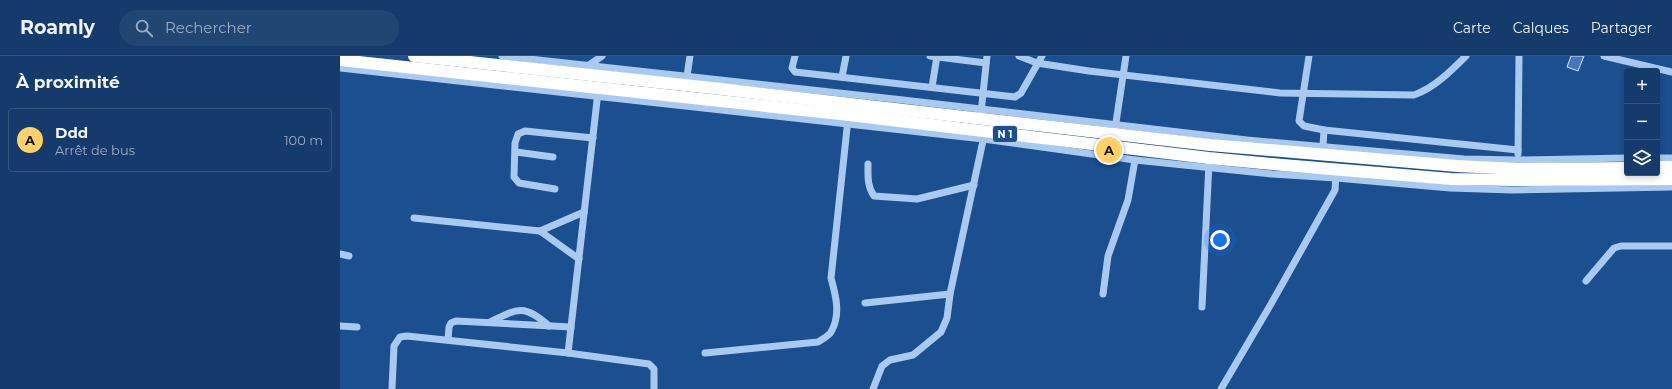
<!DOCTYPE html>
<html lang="fr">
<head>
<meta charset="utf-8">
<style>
  body { margin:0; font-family:Montserrat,sans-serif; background:#214673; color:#f1f3f6 }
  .controls { position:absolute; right:12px; top:12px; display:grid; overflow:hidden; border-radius:4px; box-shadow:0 2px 6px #0003 }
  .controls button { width:36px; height:36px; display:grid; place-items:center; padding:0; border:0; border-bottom:1px solid #33557e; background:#143b6b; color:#f1f3f6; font:20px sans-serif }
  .you { position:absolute; left:880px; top:184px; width:14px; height:14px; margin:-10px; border:3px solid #fff; border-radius:50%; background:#1a73e8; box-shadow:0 0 0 6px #1a73e833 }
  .badge { display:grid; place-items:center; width:26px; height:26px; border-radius:50%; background:#ffd166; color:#111; font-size:13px; font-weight:700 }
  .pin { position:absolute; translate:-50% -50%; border:2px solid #fff; box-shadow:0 1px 4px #0006 }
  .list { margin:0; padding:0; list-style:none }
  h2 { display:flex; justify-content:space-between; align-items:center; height:52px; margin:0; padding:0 16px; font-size:17px }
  h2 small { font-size:13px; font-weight:400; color:#9dadc1 }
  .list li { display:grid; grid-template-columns:26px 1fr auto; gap:12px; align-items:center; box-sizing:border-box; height:64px; margin:0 8px 8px; padding:0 8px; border:1px solid #33557e; border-radius:4px }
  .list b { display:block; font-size:15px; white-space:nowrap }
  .list p { margin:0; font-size:13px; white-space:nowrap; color:#9dadc1 }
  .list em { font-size:13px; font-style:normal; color:#9dadc1 }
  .icon { flex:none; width:22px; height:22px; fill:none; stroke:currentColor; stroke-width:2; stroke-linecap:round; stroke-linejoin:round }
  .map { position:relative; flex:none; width:1332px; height:333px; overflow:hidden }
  header { display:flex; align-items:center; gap:24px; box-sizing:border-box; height:56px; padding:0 20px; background:#143b6b; border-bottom:1px solid #33557e }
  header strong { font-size:19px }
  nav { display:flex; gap:22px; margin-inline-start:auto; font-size:14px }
  .search { width:280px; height:36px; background:#214673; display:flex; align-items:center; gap:10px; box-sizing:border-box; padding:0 14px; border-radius:22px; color:#9dadc1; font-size:15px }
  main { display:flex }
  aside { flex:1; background:#143b6b }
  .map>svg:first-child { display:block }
  .building { fill:#4478b7; stroke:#cfe3fa }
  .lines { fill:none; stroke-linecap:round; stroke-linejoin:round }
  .minor { stroke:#a9c9ee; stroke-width:7 }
  .highway { stroke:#fff; stroke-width:12 }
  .labels { text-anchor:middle; stroke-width:3.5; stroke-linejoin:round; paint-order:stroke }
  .shield { fill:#1b4f8f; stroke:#bbcadd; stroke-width:1 }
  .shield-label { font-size:10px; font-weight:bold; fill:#fff }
</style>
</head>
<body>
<header>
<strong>Roamly</strong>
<div class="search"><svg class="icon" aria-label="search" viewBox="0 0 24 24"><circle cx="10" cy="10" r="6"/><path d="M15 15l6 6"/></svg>Rechercher</div>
<nav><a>Carte</a><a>Calques</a><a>Partager</a></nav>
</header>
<main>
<aside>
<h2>À proximité<small></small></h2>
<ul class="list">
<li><span class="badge">A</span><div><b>Ddd</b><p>Arrêt de bus</p></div><em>100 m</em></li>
</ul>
</aside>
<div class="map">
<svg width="1332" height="333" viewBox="0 0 1332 333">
  <rect width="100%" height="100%" fill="#1b4f8f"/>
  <polygon class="building" points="1231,0 1244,0 1238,15 1227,11"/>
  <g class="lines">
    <g class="minor">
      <polyline points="162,0 563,44 907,84 1124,103 1178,104 1287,102"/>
      <polyline points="455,0 452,12 455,16 675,41 681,37 702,0"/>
      <polyline points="590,0 646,7"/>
      <path d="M679 0 697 7 749 15 940 37 1074 39C1094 32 1111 15 1126 0"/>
      <polyline points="969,0 959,65 964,70 984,74 983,90"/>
      <polyline points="1264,0 1332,16"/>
      <polyline points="249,9 262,0"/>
      <polyline points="0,12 508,68 643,83 795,104 932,118 996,122 1110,132 1172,134 1332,131"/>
      <polyline points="347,20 350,0"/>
      <polyline points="502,21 506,0"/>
      <polyline points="592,31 597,0"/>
      <polyline points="258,36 228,297 309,308 314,313 314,333"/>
      <polyline points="641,57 647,0"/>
      <polyline points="775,73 786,0"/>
      <polyline points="984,74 1178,94"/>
      <polyline points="176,96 213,101"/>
      <polyline points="1178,98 1179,0"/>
      <polyline points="1317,102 1332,102"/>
      <path d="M528 108C528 120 527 130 534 140L577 143 634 129"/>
      <polyline points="215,133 179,127 174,121 175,87 178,78 185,75 253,82"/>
      <polyline points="74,162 200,175 244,156"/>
      <polyline points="200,175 239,203"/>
      <polyline points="0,198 9,200"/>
      <polyline points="1246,225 1274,192 1281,190 1332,190"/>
      <polyline points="763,238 768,200 788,144 795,104"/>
      <polyline points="525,247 610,238"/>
      <polyline points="862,251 869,107"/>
      <path d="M150 266C178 252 184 248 209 270"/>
      <polyline points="0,270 17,271"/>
      <polyline points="108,284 109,271 111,267 116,265 231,271"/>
      <path d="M365 297 478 286C482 283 489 280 491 276 501 259 496 240 491 222L508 63"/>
      <polyline points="52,333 54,290 60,281 67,280 228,297"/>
      <polyline points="533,333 542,310 550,304 573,299 601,276 607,262 610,238 644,80"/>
      <polyline points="881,333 931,248 995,134 996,117"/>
    </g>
    <g class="highway">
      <polyline points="74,0 372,32 870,89 1117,110 1178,113 1287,112"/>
      <polyline points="0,4 509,59 869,102 943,109 1111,123 1172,124 1332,123"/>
      <polyline points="1317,111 1332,111"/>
    </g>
  </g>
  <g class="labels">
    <rect class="shield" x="653" y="70" width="24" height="16" rx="3"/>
    <g class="shield-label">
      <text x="665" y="82">N 1</text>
    </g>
  </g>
</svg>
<div class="controls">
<button>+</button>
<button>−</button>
<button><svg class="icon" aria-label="layers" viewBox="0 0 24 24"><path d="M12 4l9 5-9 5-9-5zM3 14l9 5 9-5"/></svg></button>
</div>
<div class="you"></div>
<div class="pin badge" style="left:769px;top:94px">A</div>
</div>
</main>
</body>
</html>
